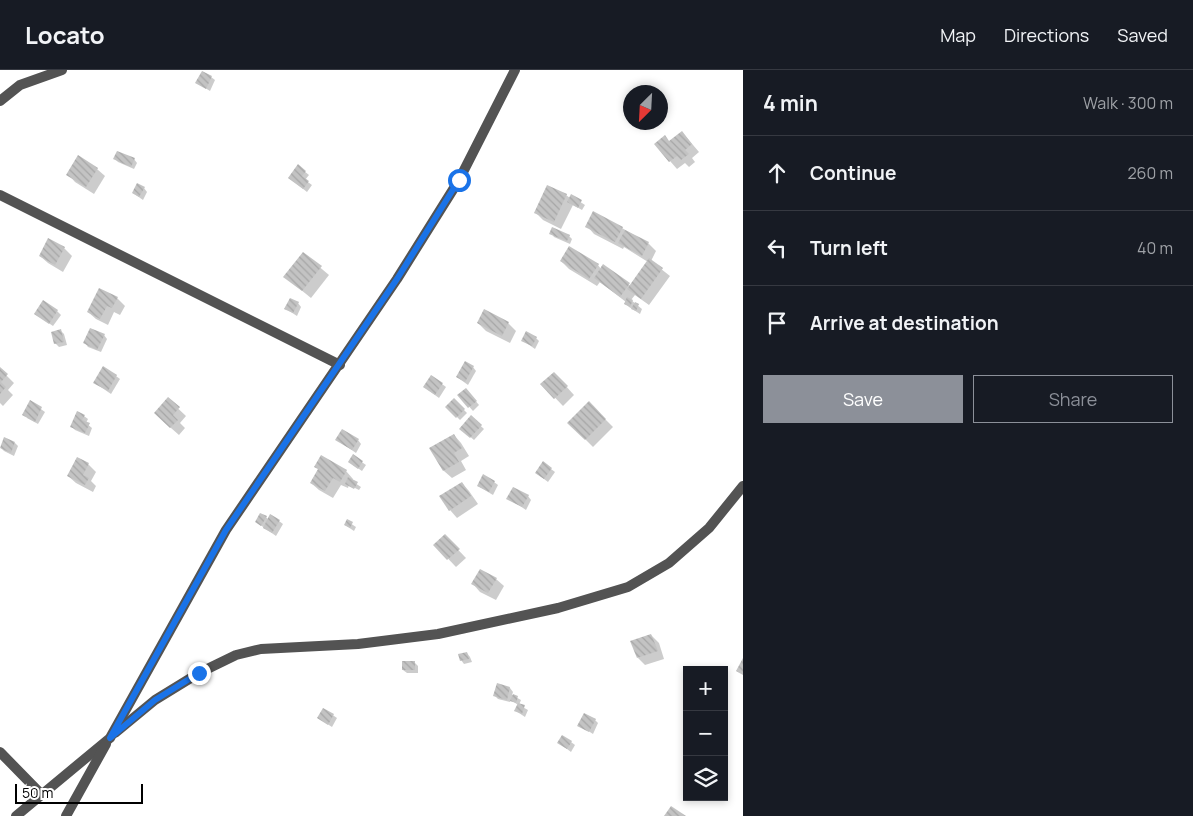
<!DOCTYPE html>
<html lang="en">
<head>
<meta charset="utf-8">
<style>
  body { margin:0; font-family:Manrope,sans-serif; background:#20242c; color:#f1f3f6 }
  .controls { position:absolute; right:15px; bottom:15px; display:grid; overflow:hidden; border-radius:0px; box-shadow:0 2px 8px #0003 }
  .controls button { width:45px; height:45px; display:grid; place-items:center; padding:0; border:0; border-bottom:1px solid #363941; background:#171b24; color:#f1f3f6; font:25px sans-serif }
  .compass { position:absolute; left:623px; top:15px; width:45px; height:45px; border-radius:50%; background:#171b24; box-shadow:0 2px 8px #0003; rotate:204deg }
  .scale { position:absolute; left:15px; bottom:12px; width:128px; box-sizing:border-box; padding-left:5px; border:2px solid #000; border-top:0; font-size:14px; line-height:18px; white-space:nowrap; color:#000; -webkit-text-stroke:4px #fff; paint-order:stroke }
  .stop { position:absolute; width:15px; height:15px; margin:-11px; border:4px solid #1a73e8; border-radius:50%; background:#fff }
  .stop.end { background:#1a73e8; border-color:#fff; box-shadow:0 1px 5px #0008 }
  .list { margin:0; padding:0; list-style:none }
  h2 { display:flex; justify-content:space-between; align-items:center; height:65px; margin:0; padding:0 20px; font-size:21px }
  h2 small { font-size:16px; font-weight:400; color:#9ea1a6 }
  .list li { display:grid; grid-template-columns:32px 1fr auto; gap:15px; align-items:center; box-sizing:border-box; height:75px; padding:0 20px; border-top:1px solid #363941 }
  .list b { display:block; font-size:19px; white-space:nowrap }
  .list em { font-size:16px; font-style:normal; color:#9ea1a6 }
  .actions { display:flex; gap:10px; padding:15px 20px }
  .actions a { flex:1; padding:11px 0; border:1px solid #8c9099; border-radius:0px; text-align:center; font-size:18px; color:#8c9099 }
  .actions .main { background:#8c9099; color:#fff }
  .icon { flex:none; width:28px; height:28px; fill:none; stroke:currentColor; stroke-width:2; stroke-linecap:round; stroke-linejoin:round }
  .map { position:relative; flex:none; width:743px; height:746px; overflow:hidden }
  header { display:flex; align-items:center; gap:30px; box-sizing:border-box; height:70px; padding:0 25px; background:#171b24; border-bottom:1px solid #363941 }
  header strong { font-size:24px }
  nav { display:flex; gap:28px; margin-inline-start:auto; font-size:18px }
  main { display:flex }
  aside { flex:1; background:#171b24 }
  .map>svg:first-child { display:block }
  .shadow { fill:#0003 }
  .building { fill:url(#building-back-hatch) }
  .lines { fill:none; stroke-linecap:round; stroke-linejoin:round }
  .minor { stroke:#535353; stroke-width:10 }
  .route { stroke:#1a73e8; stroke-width:6 }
</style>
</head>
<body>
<header>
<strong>Locato</strong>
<nav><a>Map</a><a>Directions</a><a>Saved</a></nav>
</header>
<main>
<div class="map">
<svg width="743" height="746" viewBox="0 0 743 746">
  <defs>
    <pattern id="building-back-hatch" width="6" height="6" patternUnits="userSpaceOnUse" patternTransform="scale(1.25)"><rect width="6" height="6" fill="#c3c3c3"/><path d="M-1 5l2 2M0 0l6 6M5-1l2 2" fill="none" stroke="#a6a6a6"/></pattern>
  </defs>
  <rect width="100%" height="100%" fill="#fff"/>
  <g class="shadow">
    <polygon points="211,7 215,10 210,21 197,13"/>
    <polygon points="682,62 699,82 692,88 695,92 689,97 685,93 677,99 670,91 670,72"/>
    <polygon points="115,89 134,89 137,93 134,99 118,92"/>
    <polygon points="298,96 309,105 305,110 312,115 307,122 293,111"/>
    <polygon points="97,99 105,106 94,124 75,112 68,104"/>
    <polygon points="144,118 147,122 143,130 133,123"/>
    <polygon points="566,125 570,128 571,126 585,135 582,140 573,135 561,159 543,150 535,142"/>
    <polygon points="587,156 622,158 648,173 656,181 651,191 670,206 649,235 635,225 631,230 642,239 640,244 629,237 625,233 626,232 600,212 597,216 569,199 561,191 598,195 601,199 604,196 631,216 648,192 624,177 623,179 594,164"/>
    <polygon points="551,163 569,166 572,169 570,174 554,167"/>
    <polygon points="49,170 64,178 72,186 63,202 48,193 40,186"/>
    <polygon points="303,183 329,205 311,228 285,207"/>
    <polygon points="117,228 125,236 120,245 114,242 108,255 96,249 88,242"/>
    <polygon points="298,233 301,237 297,246 286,239"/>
    <polygon points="57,241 61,245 53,256 35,244"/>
    <polygon points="478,253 508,253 516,261 510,273 486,261"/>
    <polygon points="61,261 64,264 67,275 59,277 55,273"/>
    <polygon points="104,265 107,269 101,282 88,277 85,273"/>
    <polygon points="536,268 539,271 535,279 522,270"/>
    <polygon points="473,297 476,301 468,315 457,307"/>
    <polygon points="0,299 14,313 8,320 13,325 3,336 0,333"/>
    <polygon points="554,303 574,325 563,336 542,314"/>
    <polygon points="116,306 120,309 111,324 95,313"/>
    <polygon points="442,314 446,317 439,328 424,317"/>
    <polygon points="469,323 479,335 473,341 459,325"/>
    <polygon points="168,329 186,346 180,353 185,358 179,365 163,351"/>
    <polygon points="454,330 467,343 460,350 447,337"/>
    <polygon points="31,332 45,342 38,354 27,348"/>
    <polygon points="589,333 613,357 593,377 569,353"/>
    <polygon points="84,346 88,349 86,353 92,358 89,366 75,360 71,356"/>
    <polygon points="471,347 484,359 474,370 461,359"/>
    <polygon points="454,365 461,373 469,386 461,391 466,400 452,408 444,401 431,378"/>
    <polygon points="337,370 358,370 361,374 356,383"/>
    <polygon points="15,373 18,376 14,386 4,381 1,378"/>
    <polygon points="353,386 366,395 362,401 353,395"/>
    <polygon points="88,394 96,402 91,411 96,416 93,422 76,413 68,406"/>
    <polygon points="551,399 555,402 548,412 536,403"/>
    <polygon points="346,401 353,409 352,411 361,417 359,420 349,415 348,418 341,415 333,428 319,420 311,413"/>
    <polygon points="494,412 498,415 493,425 478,416"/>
    <polygon points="462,413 469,421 478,434 457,448 450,440"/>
    <polygon points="528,426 531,430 526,440 508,428"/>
    <polygon points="266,447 269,450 279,451 283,454 276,466 256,452"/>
    <polygon points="347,451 356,457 354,461 345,455"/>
    <polygon points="445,466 466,488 456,497 435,475"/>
    <polygon points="496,509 504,516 496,530 480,522 473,514"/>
    <polygon points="651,565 659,573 664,589 645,595 638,588"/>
    <polygon points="467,583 470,587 472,592 464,594 461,590"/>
    <polygon points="414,592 418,596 418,603 407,603 403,600"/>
    <polygon points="497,615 510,618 513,622 512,625 521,630 519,635 528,640 525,647 516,641 518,635 511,630 510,632 498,629 494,625"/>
    <polygon points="324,639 337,648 332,657 318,648"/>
    <polygon points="595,650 598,653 593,664 579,655"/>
    <polygon points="571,672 575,675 571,682 559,673"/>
  </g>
  <g class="building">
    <polygon points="202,1 212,6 206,19 195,13"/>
    <polygon points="682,61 692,74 685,80 689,84 681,90 677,86 669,92 654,74 665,65 669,71"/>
    <polygon points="117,81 135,88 131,97 113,89"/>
    <polygon points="78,85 98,98 86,117 66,105"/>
    <polygon points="298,94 306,101 302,106 309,111 303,119 288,108"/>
    <polygon points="137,113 145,117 139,127 132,123"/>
    <polygon points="547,115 567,124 554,152 534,143"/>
    <polygon points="571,124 582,130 578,138 567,132"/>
    <polygon points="593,141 623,157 615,172 585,157"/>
    <polygon points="552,157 570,165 567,171 549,164"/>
    <polygon points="625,160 649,172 642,186 618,173"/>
    <polygon points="48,168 65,177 55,195 39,186"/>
    <polygon points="569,176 599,194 589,209 560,191"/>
    <polygon points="303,182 322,196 302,221 283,207"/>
    <polygon points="649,188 663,198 641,229 627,219"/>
    <polygon points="603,194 630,213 620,227 594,208"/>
    <polygon points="99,218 118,227 112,238 107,236 100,249 87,242"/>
    <polygon points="627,227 633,230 630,237 624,234"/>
    <polygon points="290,228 299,232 293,243 284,239"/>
    <polygon points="43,230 58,240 49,254 34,244"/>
    <polygon points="635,232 639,234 636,241 631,239"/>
    <polygon points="484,239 509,252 502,266 477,253"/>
    <polygon points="90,258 105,264 97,280 83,273"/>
    <polygon points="61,259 64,272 54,274 51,262"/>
    <polygon points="526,261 537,267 532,276 521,271"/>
    <polygon points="465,291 474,296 465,312 456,307"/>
    <polygon points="103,296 117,305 108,321 93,313"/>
    <polygon points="0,297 8,304 1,312 6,317 0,324"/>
    <polygon points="554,302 568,316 554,329 540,314"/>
    <polygon points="431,305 443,313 435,325 423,317"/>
    <polygon points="466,318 477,331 468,338 457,325"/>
    <polygon points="168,327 180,337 173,345 178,350 170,358 154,343"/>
    <polygon points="454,328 465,339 456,348 445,337"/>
    <polygon points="30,330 42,337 35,352 22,345"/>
    <polygon points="589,331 606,349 585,370 567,353"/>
    <polygon points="77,341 85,345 82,350 90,353 85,363 70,357"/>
    <polygon points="471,345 482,355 470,368 459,359"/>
    <polygon points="342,359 359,369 352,380 335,370"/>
    <polygon points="454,364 462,378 454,383 459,392 443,401 429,378"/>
    <polygon points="4,367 15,372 11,383 0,378"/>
    <polygon points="353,384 363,391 358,399 348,392"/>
    <polygon points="321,385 347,400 340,412 333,408 325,421 310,413 318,399 314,397"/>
    <polygon points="77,387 89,393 83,405 89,408 85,415 67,406"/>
    <polygon points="543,391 552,398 544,409 535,403"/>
    <polygon points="483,404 495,411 489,422 477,416"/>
    <polygon points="348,407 358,412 354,419 345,414"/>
    <polygon points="462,412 471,426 449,441 439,426"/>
    <polygon points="513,417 529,425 522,437 506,429"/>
    <polygon points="260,443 267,446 261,456 255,452"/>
    <polygon points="270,444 280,450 272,463 263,458"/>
    <polygon points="347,449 353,452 350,458 344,455"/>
    <polygon points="445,464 460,479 447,490 433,475"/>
    <polygon points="480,499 497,508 488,523 471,514"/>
    <polygon points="651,564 658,581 637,588 630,571"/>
    <polygon points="467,582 469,589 460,591 458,584"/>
    <polygon points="743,588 743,605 736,601"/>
    <rect x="402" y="591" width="13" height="9"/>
    <polygon points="497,613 510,617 507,630 493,626"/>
    <polygon points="513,624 518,626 516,633 510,631"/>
    <polygon points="518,633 525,635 522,644 514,641"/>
    <polygon points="323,638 334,644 328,655 317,648"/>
    <polygon points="584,643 596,649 589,662 577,656"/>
    <polygon points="562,665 572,671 567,679 557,673"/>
    <polygon points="671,736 686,746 664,746"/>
  </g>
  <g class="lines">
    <g class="minor">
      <polyline points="0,31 20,15 62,0"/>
      <polyline points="0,125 340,295"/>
      <polyline points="115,663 155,630 199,603 236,585 261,579 358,574 438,564 558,538 628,517 669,493 709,458 743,416"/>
      <polyline points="0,682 42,725"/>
      <polyline points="16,746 110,668 226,460 397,209 459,110 515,0"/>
      <polyline points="66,746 106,674"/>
    </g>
  </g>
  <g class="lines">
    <polyline class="route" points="199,603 155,630 110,668 226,460 397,209 459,110"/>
  </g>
</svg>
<div class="controls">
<button>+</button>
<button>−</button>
<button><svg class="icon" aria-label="layers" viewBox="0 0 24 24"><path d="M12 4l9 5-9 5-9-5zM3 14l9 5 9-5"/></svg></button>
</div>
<svg class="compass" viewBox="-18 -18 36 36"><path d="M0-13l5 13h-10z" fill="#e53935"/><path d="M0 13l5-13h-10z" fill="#9ea1a6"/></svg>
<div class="scale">50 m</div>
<div class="stop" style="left:459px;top:110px"></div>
<div class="stop end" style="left:199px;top:603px"></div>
</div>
<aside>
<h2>4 min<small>Walk · 300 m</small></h2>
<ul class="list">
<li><svg class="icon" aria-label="ahead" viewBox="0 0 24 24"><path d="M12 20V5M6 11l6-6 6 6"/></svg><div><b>Continue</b></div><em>260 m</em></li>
<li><svg class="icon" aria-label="left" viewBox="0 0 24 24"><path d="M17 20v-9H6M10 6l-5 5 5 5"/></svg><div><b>Turn left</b></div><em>40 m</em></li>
<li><svg class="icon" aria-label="arrive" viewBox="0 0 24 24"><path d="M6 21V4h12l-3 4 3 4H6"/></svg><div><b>Arrive at destination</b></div></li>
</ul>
<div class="actions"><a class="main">Save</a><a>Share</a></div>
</aside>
</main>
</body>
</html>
